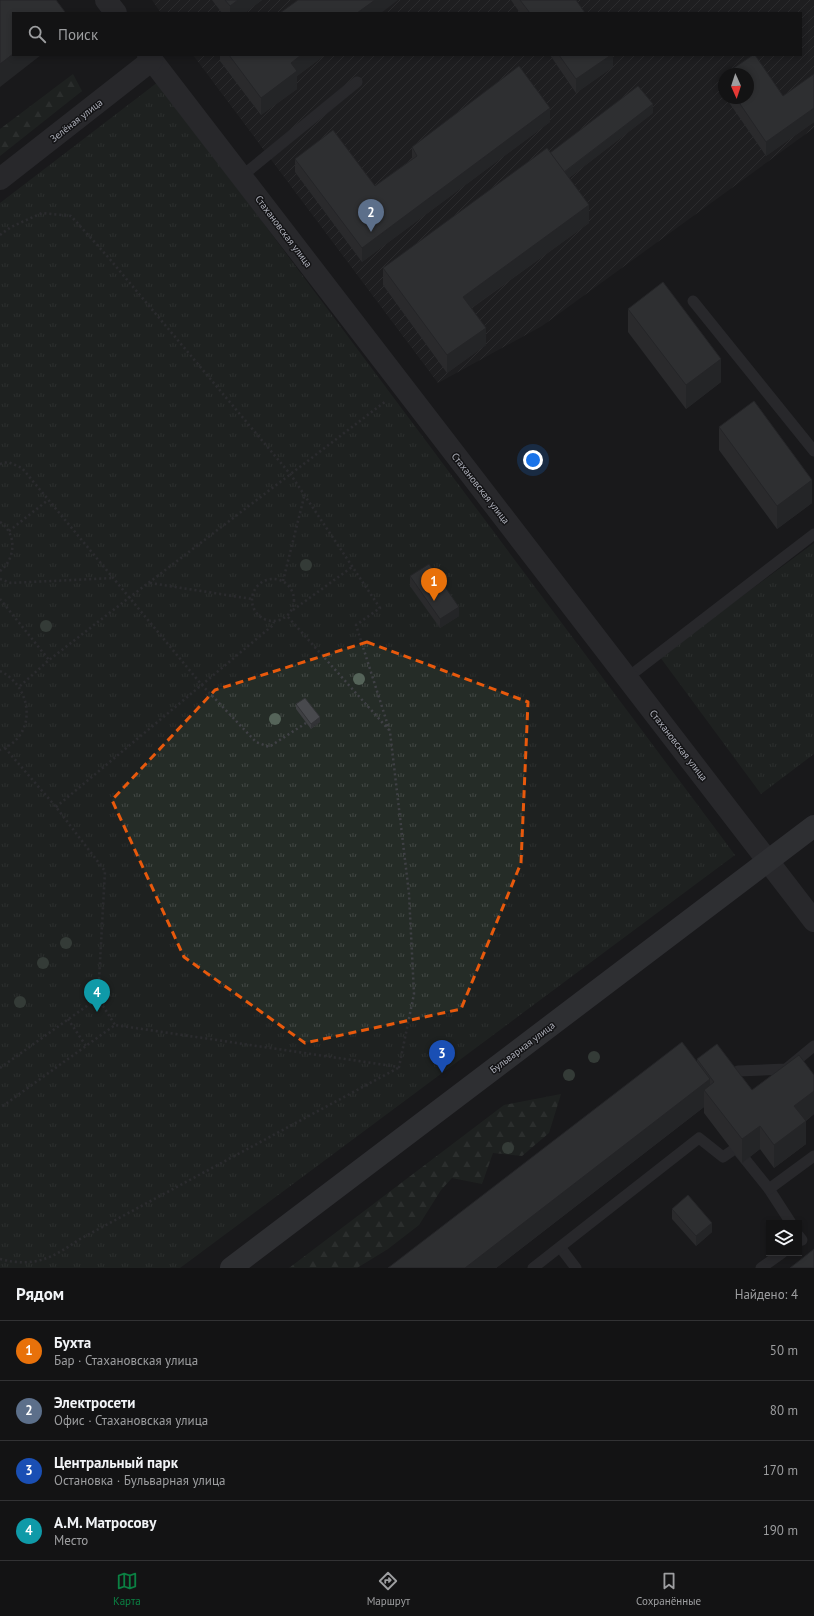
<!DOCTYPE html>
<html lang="ru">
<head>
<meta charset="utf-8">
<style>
  body { margin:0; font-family:"PT Sans",sans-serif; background:#1c1c1d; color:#f1f3f6 }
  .controls { position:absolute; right:12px; bottom:12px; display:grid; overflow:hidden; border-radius:0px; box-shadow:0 2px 6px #0003 }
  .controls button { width:36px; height:36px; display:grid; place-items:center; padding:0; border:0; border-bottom:1px solid #323234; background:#131314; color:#f1f3f6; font:20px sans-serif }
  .compass { position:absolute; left:718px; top:68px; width:36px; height:36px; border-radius:50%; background:#131314; box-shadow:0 2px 6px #0003; rotate:177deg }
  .you { position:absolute; left:533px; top:460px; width:14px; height:14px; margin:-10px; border:3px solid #fff; border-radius:50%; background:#1a73e8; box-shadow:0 0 0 6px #1a73e833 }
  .badge { display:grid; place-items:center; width:26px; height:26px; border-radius:50%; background:#0b8043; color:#fff; font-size:13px; font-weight:700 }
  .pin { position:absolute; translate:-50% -33px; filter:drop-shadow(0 1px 2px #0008) }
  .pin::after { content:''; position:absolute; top:21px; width:14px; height:12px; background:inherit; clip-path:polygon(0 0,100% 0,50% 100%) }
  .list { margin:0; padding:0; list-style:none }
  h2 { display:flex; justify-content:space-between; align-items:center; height:52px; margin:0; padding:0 16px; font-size:17px }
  h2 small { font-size:13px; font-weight:400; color:#9d9ea0 }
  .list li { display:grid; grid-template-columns:26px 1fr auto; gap:12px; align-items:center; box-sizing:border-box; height:60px; padding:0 16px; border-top:1px solid #323234 }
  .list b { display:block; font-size:15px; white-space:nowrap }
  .list p { margin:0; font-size:13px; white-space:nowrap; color:#9d9ea0 }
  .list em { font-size:13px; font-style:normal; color:#9d9ea0 }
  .icon { flex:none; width:22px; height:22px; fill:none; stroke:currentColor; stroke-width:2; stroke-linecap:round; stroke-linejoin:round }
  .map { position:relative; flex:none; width:814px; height:1268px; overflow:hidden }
  .search { position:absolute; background:#131314; box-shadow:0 2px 6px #0003; left:12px; right:12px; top:12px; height:44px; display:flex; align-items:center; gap:10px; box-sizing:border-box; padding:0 14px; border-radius:0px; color:#9d9ea0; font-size:15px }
  .sheet { height:292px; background:#131314 }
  nav { display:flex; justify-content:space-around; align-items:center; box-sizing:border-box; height:56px; border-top:1px solid #323234; background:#131314; font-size:11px; color:#9d9ea0 }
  nav a { display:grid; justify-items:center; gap:2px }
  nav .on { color:#0b8043 }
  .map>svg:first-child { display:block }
  .industrial { fill:url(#industrial-furrows); fill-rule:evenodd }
  .forest { fill:url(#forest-firs) }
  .park { fill:url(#park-tufts) }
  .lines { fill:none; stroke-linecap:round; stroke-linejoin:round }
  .path { stroke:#404146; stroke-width:2.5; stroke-dasharray:2 3; stroke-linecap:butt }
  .service { stroke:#3a3a3f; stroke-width:11 }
  .minor { stroke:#3a3a3f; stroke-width:22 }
  .secondary { stroke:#48494f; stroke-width:22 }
  .tree { fill:#556459 }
  .wall { fill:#3e3f42 }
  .shaded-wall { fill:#323336 }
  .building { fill:#48494d; stroke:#323336 }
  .marked { fill:none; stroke:#e8590c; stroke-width:3; stroke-dasharray:8 5; stroke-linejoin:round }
  .labels { text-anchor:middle; stroke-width:3; stroke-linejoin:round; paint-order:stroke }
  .street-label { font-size:10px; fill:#adafb9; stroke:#141416 }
</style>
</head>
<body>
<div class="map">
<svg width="814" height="1268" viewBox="0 0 814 1268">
  <defs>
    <pattern id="industrial-furrows" width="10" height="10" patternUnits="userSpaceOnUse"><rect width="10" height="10" fill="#252527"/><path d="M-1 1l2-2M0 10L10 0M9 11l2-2" fill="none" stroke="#424244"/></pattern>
    <pattern id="forest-firs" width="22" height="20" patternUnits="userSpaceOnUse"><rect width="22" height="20" fill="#252c27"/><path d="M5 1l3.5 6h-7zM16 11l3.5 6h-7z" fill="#424844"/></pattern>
    <pattern id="park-tufts" width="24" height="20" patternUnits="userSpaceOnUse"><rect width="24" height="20" fill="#252c27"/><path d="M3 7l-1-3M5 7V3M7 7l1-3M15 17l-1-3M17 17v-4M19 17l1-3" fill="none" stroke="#424844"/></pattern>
  </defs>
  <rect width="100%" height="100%" fill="#19191b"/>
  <path class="industrial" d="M152 0H814V128L542 326 438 383 193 55H801V13H161ZM724 74H748V98H724Z"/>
  <g class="forest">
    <polygon points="73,74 82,91 0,156 0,129"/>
    <polygon points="561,1094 549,1133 522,1156 493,1153 482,1184 452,1178 441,1190 419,1225 388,1249 357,1268 289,1268 504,1105"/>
  </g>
  <g class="park">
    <polygon points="158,82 735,855 180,1268 0,1268 0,203"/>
    <polygon points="814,543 814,754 761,794 660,657"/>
  </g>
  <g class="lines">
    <g class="path">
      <polyline points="0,235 11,227 42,213 71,216 108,257 291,475 380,608 356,625 390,732 409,894 414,994 399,1067 115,1025 0,1108"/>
      <polyline points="0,464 8,462 22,468 201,684 256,742 269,747 306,723"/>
      <path d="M0 522C17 533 16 559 0 571"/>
      <polyline points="9,531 48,500"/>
      <circle cx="273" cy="600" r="21"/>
      <polyline points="0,579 11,583 113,578"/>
      <polyline points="283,581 304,497"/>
      <polyline points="150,583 252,599"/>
      <polyline points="0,599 49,660"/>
      <polyline points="293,610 352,567"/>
      <polyline points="288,617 389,730"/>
      <path d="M0 671C33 687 38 736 0 750"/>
      <polyline points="20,686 49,660 130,597 386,401"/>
      <polyline points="5,748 56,807 105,871 98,998 115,1025"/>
      <polyline points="56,807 272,626 274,622"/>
      <polyline points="68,1019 86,1046"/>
      <polyline points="0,1068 98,998"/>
      <path d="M0 1259C35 1268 52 1258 80 1239L398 1068"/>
    </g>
    <g class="service">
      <polyline points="242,176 357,82"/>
      <polyline points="693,301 814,451"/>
      <polyline points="627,678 814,534"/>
      <polyline points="738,1071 786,1069 814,1046"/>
      <polyline points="769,1189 791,1223"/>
      <polyline points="799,1236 802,1240 799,1241"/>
      <polyline points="560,1247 576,1268"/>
      <polyline points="533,1268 699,1138 723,1157 736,1148 769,1189 814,1156"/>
      <polyline points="761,1268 782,1253"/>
    </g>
    <g class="minor">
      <polyline points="106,0 116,13"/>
      <polyline points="148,55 814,921"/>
      <polyline points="0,179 152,60"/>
    </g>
    <polyline class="secondary" points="231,1268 814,826"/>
  </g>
  <g class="tree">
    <circle cx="306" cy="565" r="6"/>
    <circle cx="46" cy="626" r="6"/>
    <circle cx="359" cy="679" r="6"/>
    <circle cx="275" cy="719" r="6"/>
    <circle cx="66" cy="943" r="6"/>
    <circle cx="43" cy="963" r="6"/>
    <circle cx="20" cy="1002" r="6"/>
    <circle cx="594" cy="1057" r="6"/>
    <circle cx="569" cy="1075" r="6"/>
    <circle cx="508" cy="1148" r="6"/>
  </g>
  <g class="wall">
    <polygon points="212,0 262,0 245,13 222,13"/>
    <polygon points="511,0 576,0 585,13 520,13"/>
    <polygon points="220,55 325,55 297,76 297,89 261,115 220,61"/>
    <polygon points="550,55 613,55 613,67 576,93"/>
    <polygon points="814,74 814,122 766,156 726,98 748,98 783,96"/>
    <polygon points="724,75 724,95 721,91 721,77"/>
    <polygon points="653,113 569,178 589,223 472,308 486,345 447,373 383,285 383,268 550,153"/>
    <polygon points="550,122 362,262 295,172 295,159 375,186 412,159 412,147"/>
    <polygon points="628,309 721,382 686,409 628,332"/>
    <polygon points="719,427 812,503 777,529 719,450"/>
    <polygon points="410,576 459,616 440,628 410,586"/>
    <polygon points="296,704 320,722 311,729 296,709"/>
    <polygon points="697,1059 752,1090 814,1075 814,1114 806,1121 806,1144 774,1168 760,1149 742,1163 704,1113 704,1107 496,1268 388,1268 697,1062"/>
    <polygon points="672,1209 712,1232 696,1246 672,1219"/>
  </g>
  <g class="shaded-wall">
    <polygon points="238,0 262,0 245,13 230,13 230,6"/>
    <polygon points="375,0 398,0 381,13 357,13"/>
    <polygon points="13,54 13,55 41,55 0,87 0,64"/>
    <polygon points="301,55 325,55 297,76 297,89 261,115 261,98 291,63"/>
    <polygon points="611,55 613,55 613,67 576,93 576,79"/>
    <polygon points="653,104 653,113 561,184 561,175"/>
    <polygon points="550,108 550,122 362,262 362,248"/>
    <polygon points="814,108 814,122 766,156 766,142"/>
    <polygon points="589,205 589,223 463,314 463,297"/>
    <polygon points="486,328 486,345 447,373 447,355"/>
    <polygon points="721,359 721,382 686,409 686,385"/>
    <polygon points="812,480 812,503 777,529 777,506"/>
    <polygon points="459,607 459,616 440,628 440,619"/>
    <polygon points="320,717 320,722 311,729 311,724"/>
    <polygon points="710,1079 710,1097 704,1090 704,1107 496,1268 465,1268"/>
    <polygon points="814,1091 814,1114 794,1129 794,1106"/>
    <polygon points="806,1121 806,1144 774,1168 774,1145"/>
    <polygon points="760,1126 760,1149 742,1163 742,1139"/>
    <polygon points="712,1223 712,1232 696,1246 696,1236"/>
  </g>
  <g class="building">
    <polygon points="0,0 56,0 65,12 64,13 13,13 13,54 0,64"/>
    <polygon points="225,0 238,0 230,6"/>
    <polygon points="298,0 375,0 357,13 280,13"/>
    <polygon points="520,0 576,0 585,13 530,13"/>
    <polygon points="229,55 301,55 291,63 297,71 261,98"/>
    <polygon points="559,55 611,55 576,79"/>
    <polygon points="753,55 755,55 783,96 814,74 814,108 766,142 736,98 748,98 748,74 725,74"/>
    <polygon points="519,66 550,108 362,248 295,159 333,130 375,186 417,156 412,147"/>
    <polygon points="724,75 724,82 721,77"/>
    <polygon points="638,86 653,104 564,172 550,153"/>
    <polygon points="547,148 589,205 463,297 486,328 447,355 383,268"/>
    <polygon points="663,282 721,359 686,385 628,309"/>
    <polygon points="754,401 812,480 777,506 719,427"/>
    <polygon points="429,564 459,607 440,619 410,576"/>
    <polygon points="305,698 320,717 311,724 296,704"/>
    <polygon points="682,1042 710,1079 465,1268 388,1268"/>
    <polygon points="717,1044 752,1090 799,1055 814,1075 814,1091 794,1106 806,1121 774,1145 760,1126 742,1139 704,1090 714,1082 697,1059"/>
    <polygon points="688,1195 712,1223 696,1236 672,1209"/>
    <polygon points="814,1249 814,1268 790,1268"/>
  </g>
  <path d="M0 0H814V1268H0ZM367 642 528 702 521 863 461 1009 305 1043 184 957 112 800 215 690Z" fill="#19191b" fill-opacity=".55" fill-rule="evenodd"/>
  <path class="marked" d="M367 642 528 702 521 863 461 1009 305 1043 184 957 112 800 215 690Z"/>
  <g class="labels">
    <g class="street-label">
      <text transform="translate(76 120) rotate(-38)" y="4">Зелёная улица</text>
      <text transform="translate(284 231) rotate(53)" y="4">Стахановская улица</text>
      <text transform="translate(481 488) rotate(52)" y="4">Стахановская улица</text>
      <text transform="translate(679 745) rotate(52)" y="4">Стахановская улица</text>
      <text transform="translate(522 1047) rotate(-37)" y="4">Бульварная улица</text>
    </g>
  </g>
</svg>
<div class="controls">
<button><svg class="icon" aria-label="layers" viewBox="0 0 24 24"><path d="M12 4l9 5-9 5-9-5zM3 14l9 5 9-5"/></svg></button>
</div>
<svg class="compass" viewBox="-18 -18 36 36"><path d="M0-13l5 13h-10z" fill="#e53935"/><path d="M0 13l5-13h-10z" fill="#9d9ea0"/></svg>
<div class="you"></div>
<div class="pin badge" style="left:434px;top:601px;background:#e8710a">1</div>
<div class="pin badge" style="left:371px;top:232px;background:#5c6f8a">2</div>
<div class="pin badge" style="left:442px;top:1073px;background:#1a4fb4">3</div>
<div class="pin badge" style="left:97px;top:1012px;background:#0f9aa8">4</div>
<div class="search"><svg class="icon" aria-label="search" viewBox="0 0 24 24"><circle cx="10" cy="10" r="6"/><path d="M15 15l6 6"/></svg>Поиск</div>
</div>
<section class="sheet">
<h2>Рядом<small>Найдено: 4</small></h2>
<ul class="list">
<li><span class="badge" style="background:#e8710a">1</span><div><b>Бухта</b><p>Бар · Стахановская улица</p></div><em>50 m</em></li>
<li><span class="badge" style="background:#5c6f8a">2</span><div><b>Электросети</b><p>Офис · Стахановская улица</p></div><em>80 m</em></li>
<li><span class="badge" style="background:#1a4fb4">3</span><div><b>Центральный парк</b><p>Остановка · Бульварная улица</p></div><em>170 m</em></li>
<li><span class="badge" style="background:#0f9aa8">4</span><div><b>А.М. Матросову</b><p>Место</p></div><em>190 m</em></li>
</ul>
</section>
<nav>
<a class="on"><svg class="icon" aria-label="map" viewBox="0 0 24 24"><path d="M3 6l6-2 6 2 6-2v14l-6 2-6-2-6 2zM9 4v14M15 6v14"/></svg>Карта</a>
<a><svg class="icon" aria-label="directions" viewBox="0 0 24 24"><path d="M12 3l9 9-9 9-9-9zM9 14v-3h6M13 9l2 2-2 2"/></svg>Маршрут</a>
<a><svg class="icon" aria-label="saved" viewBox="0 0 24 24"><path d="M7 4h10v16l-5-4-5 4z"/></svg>Сохранённые</a>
</nav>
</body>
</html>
